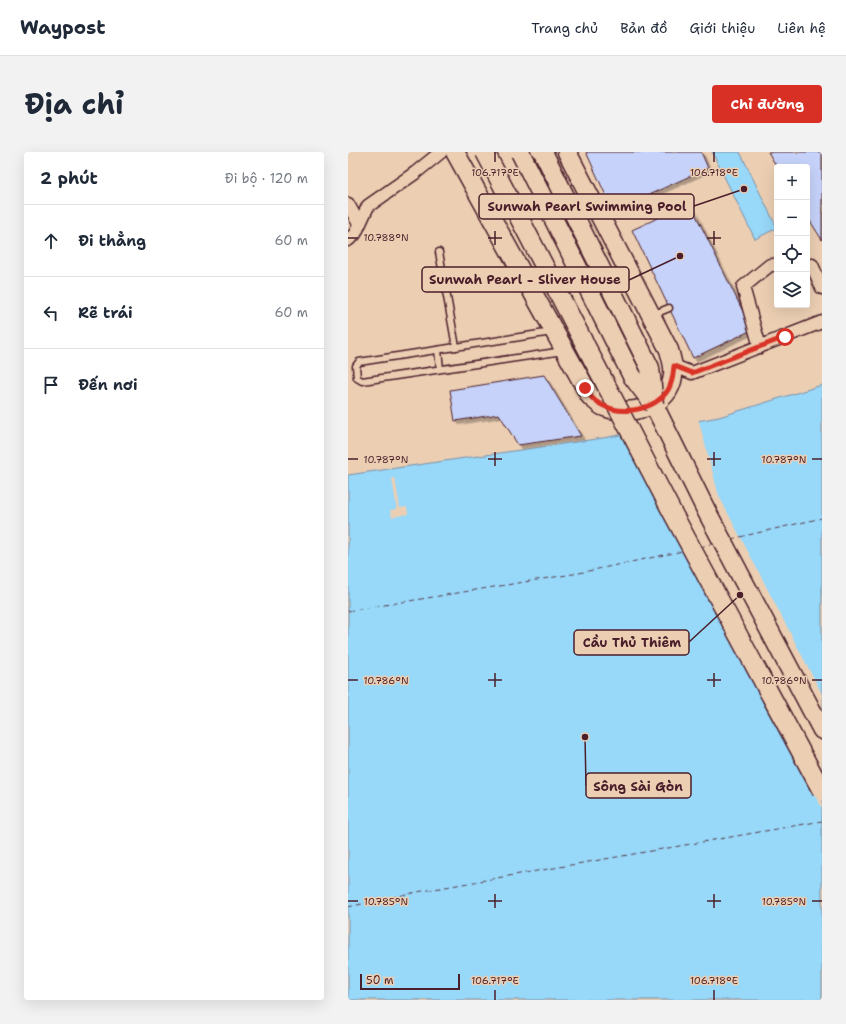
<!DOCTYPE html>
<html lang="vi">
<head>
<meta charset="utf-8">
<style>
  body { margin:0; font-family:"Shantell Sans",sans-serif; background:#f2f2f3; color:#1f2937 }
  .controls { position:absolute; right:12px; top:12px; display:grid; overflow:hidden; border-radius:4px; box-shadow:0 4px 16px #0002 }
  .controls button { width:36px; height:36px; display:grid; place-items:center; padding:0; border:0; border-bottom:1px solid #e0e1e3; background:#fff; color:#1f2937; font:20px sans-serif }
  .scale { position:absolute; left:12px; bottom:10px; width:100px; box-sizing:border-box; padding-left:4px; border:2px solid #4a1f2b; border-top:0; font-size:11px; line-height:14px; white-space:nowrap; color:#4a1f2b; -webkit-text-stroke:3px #eccfb3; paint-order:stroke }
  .stop { position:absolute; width:12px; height:12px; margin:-9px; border:3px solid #d93025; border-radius:50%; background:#fff }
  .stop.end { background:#d93025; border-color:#fff; box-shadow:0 1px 4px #0008 }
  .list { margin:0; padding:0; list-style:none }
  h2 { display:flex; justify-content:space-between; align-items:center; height:52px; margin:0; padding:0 16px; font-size:17px }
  h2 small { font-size:13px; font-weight:400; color:#747a83 }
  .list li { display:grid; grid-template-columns:26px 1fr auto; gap:12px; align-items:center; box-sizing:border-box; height:72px; padding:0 16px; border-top:1px solid #e0e1e3 }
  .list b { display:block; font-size:15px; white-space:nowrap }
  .list em { font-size:13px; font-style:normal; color:#747a83 }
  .icon { flex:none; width:22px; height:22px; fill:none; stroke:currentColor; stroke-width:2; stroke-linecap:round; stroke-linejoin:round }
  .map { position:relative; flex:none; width:474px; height:848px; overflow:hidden; border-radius:4px }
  header { display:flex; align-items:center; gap:24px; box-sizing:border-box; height:56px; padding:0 20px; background:#fff; border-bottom:1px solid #e0e1e3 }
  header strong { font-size:19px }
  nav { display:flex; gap:22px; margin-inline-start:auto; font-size:14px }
  .intro { display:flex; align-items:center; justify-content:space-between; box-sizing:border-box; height:96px; padding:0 24px }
  h1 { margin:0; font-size:28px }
  .button { padding:10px 18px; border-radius:4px; background:#d93025; color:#fff; font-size:14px; font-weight:700 }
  main { display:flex; gap:24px; padding:0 24px }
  aside { flex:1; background:#fff; border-radius:4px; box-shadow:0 4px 16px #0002 }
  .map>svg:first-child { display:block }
  .water { fill:#98d8f9; stroke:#798ea7 }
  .pier { fill:#eccfb3 }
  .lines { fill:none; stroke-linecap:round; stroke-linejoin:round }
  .ferry { stroke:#563b4a; stroke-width:1; stroke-dasharray:5 4; stroke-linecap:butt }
  .building { fill:#c6d2f9; stroke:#4a1f2b; filter:url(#shadow) }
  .lane-casing { stroke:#4a1f2b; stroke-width:9 }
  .street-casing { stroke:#4a1f2b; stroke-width:15 }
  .secondary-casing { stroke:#4a1f2b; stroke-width:21 }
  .lane { stroke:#eccfb3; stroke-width:6 }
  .street { stroke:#eccfb3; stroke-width:12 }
  .secondary { stroke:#eccfb3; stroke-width:18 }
  .secondary-bridge-casing { stroke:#4a1f2b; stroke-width:21; stroke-linecap:butt }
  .secondary-bridge { stroke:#eccfb3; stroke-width:18 }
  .route { stroke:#d93025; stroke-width:5 }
  .ticks { fill:none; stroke:#4a1f2b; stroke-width:1.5 }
  .ticks-label { font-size:10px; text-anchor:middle; fill:#4a1f2b; stroke:#eccfb3; stroke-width:3; stroke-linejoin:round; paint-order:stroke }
  .leader { fill:none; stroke:#4a1f2b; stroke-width:1.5 }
  .callout-dot { fill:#4a1f2b; stroke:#eccfb3; stroke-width:1.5 }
  .callout { fill:#eccfb3; stroke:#4a1f2b; stroke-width:1.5 }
  .callout-label { font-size:13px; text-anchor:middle; font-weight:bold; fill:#4a1f2b }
</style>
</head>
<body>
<header>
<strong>Waypost</strong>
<nav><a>Trang chủ</a><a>Bản đồ</a><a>Giới thiệu</a><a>Liên hệ</a></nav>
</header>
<div class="intro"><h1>Địa chỉ</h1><a class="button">Chỉ đường</a></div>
<main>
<aside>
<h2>2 phút<small>Đi bộ · 120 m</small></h2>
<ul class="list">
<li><svg class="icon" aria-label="ahead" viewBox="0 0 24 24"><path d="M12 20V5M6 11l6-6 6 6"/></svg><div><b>Đi thẳng</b></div><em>60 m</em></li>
<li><svg class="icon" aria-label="left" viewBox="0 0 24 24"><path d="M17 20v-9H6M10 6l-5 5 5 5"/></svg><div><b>Rẽ trái</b></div><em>60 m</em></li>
<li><svg class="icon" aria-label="arrive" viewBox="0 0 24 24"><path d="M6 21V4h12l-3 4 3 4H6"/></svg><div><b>Đến nơi</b></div></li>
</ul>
</aside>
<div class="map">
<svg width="474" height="848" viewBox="0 0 474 848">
  <defs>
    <filter id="shadow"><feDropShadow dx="3.5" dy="3.5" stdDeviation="0" flood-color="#0004"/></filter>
  </defs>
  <rect width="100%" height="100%" fill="#eccfb3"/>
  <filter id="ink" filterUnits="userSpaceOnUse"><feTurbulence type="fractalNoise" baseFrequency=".025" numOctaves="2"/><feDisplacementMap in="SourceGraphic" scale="8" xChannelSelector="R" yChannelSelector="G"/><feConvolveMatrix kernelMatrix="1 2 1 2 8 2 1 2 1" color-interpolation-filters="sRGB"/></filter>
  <g filter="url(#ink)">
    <g class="water">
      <polygon points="364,0 392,0 429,76 407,87"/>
      <polygon points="474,233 474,848 0,848 0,323 255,286 371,265"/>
    </g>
    <g class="pier">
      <polygon points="350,266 371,344 474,542 474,656 275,280"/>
      <polygon points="47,326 52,356 59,355 60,362 44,365 42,358 49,357 44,327"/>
    </g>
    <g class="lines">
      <g class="ferry">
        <polyline points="383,387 474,366"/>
        <polyline points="352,395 366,391"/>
        <polyline points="0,459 231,421 335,399"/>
        <polyline points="0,755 69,740 474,669"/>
      </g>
    </g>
    <g class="building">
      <polygon points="238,0 353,0 360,16 265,59"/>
      <polygon points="420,0 474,0 474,88 459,64 459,15 429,15"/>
      <polygon points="342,51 404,178 345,206 284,78"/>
      <polygon points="196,223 233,284 170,293 151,262 107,269 102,238"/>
    </g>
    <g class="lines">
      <g class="lane-casing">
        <g id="lane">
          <polyline points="91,100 108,195"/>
          <polyline points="304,163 321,156"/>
          <polyline points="204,180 11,210 8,214 9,226 14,229 215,199"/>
          <polyline points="90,198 92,217"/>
        </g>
      </g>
      <g class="street-casing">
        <g id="street">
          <polyline points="0,52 11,72"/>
          <polyline points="0,88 7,82 20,54 67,21 93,0"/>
          <polyline points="459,113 464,113 474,136"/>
          <polyline points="412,195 395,135 422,113 429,113"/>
          <polyline points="326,214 344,221 474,170"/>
        </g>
      </g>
      <g class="secondary-casing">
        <g id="secondary">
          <path d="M107 0 242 244C246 247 250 252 254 254 278 265 317 257 324 229 327 218 324 209 321 198L219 0"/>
          <polyline points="306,253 358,358 474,578"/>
        </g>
      </g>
      <use href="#lane" class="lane"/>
      <use href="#street" class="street"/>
      <use href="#secondary" class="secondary"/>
      <g class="secondary-bridge-casing">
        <g id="secondary-bridge">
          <polyline points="137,0 323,358 474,639"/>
          <polyline points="172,0 284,224 306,253"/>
          <polyline points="195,0 302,216 306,252"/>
        </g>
      </g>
      <use href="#secondary-bridge" class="secondary-bridge"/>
    </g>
  </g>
  <g class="lines" filter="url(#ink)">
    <path class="route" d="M237 236C241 243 246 250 254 253 275 264 307 258 320 238 325 230 325 222 326 214L344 221 437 185"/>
  </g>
  <path class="ticks" d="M147 0V10M366 0V10M147 79V93M366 79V93M0 86H10M140 86H154M359 86H373M147 300V314M366 300V314M0 307H10M140 307H154M359 307H373M464 307H474M147 521V535M366 521V535M0 528H10M140 528H154M359 528H373M464 528H474M147 742V756M366 742V756M0 749H10M140 749H154M359 749H373M464 749H474M147 838V848M366 838V848"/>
  <g class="ticks-label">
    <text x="147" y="24">106.717°E</text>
    <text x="366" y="24">106.718°E</text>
    <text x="38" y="89">10.788°N</text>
    <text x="38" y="311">10.787°N</text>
    <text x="436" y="311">10.787°N</text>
    <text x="38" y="532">10.786°N</text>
    <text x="436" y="532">10.786°N</text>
    <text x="38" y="753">10.785°N</text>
    <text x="436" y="753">10.785°N</text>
    <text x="147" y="832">106.717°E</text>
    <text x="366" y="832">106.718°E</text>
  </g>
  <path class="leader" d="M396 37L346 54M332 104L281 128M392 443L341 490M237 585L238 634"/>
  <g class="callout-dot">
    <circle cx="396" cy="37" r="4"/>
    <circle cx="332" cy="104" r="4"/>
    <circle cx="392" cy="443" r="4"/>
    <circle cx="237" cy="585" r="4"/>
  </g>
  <g class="callout">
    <rect x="131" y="42" width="215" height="25" rx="4"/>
    <rect x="74" y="115" width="207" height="25" rx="4"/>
    <rect x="226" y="478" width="115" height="25" rx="4"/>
    <rect x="238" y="621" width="105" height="25" rx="4"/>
  </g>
  <g class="callout-label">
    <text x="239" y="59">Sunwah Pearl Swimming Pool</text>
    <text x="177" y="132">Sunwah Pearl - Sliver House</text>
    <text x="284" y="495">Cầu Thủ Thiêm</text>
    <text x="290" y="639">Sông Sài Gòn</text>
  </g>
</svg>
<div class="controls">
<button>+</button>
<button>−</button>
<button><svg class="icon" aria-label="locate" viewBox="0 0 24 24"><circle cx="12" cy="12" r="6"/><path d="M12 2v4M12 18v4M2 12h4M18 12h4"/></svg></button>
<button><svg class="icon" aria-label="layers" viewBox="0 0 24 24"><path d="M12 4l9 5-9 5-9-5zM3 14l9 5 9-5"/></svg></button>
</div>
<div class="scale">50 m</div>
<div class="stop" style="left:437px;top:185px"></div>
<div class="stop end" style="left:237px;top:236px"></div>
</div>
</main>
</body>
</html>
